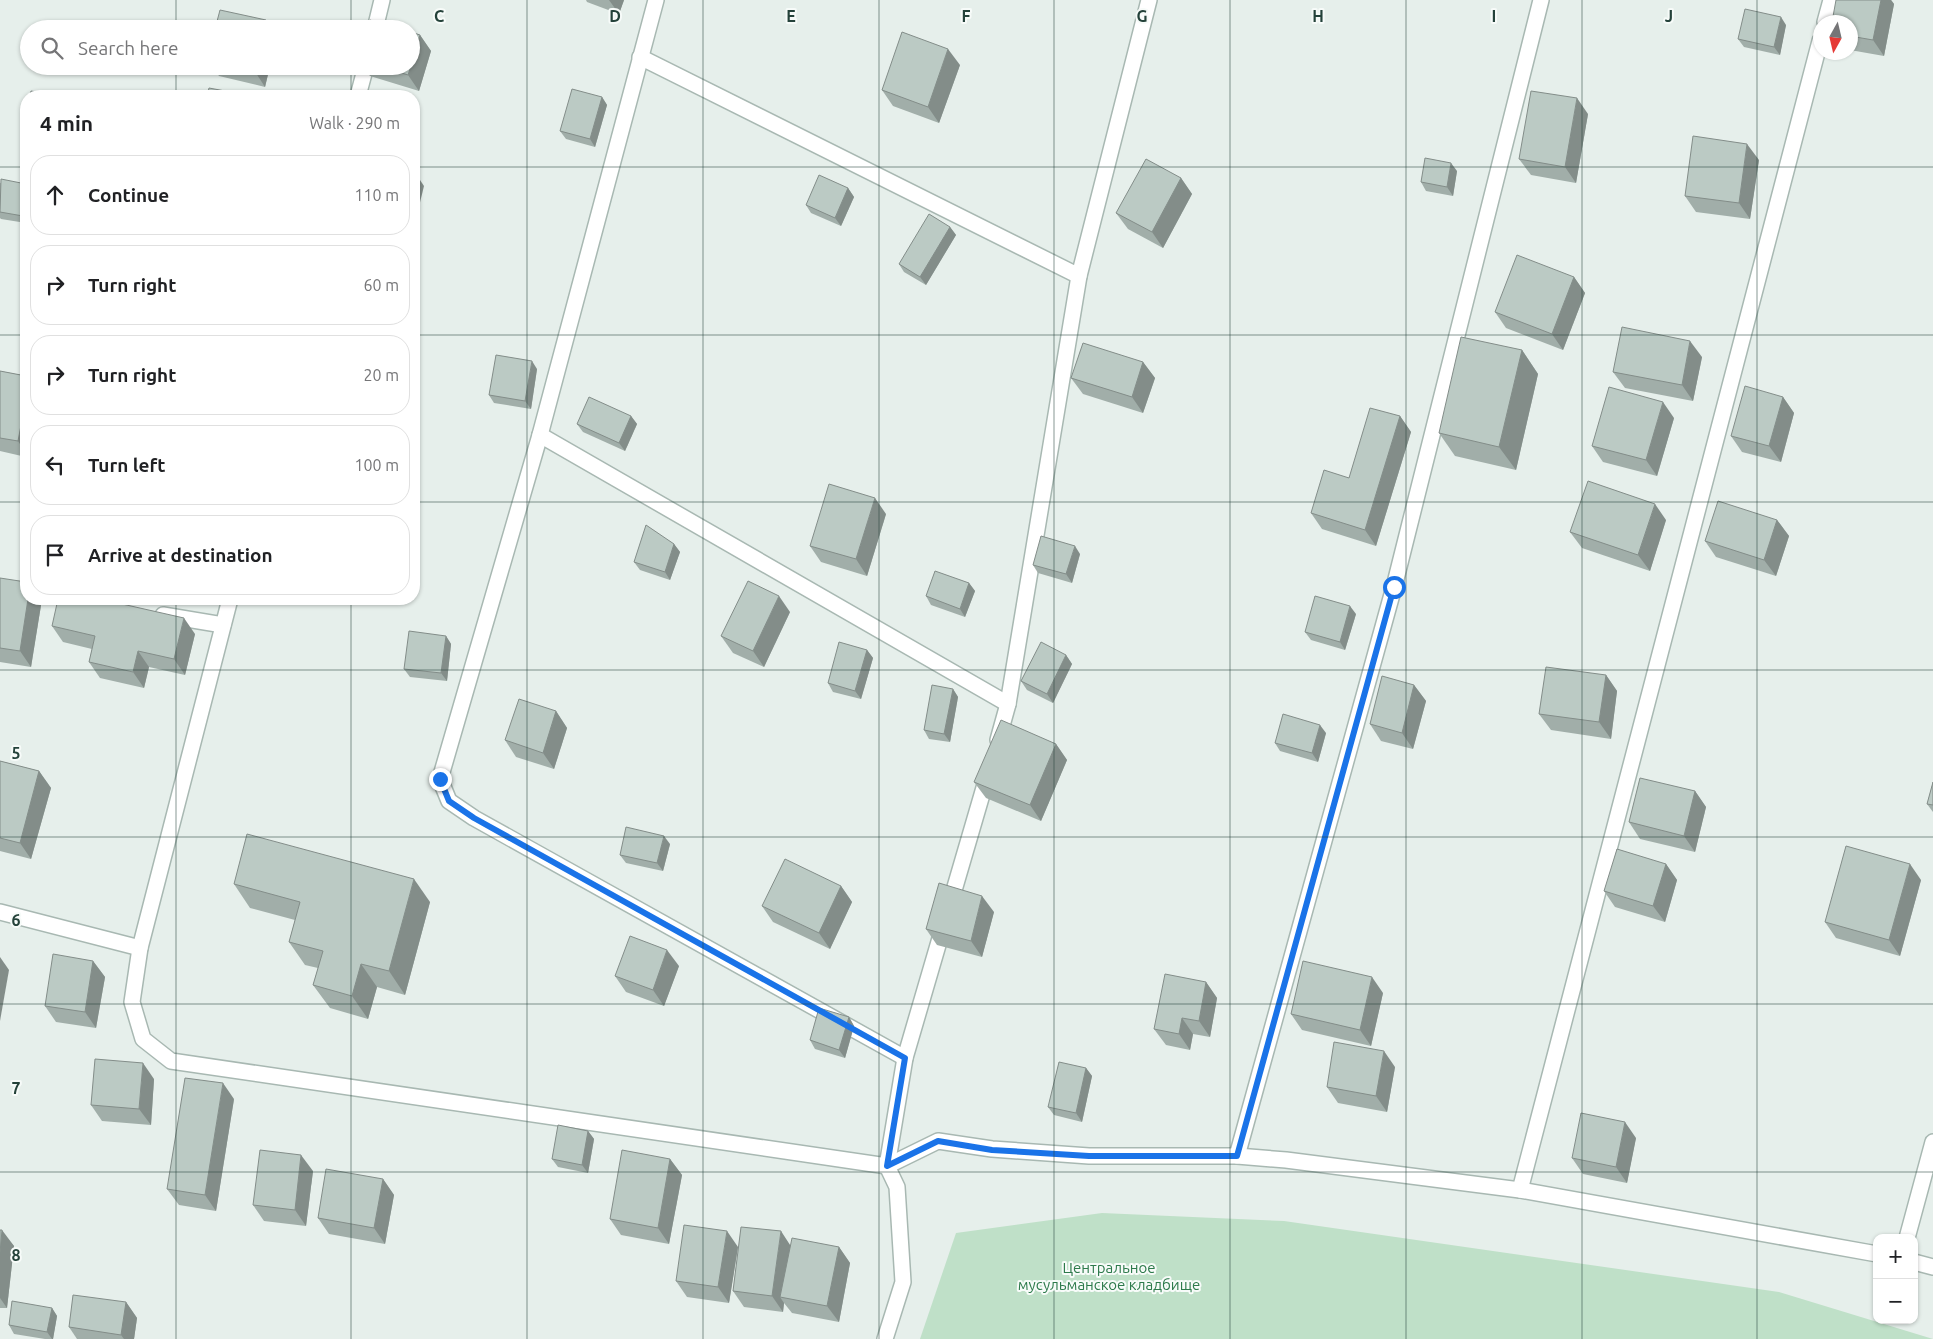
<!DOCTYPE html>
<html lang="en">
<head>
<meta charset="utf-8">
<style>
  body { margin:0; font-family:Ubuntu,sans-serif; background:#f2f2f2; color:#202124 }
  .controls { position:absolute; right:15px; bottom:15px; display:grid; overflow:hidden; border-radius:10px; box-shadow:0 1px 4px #0004 }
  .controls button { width:45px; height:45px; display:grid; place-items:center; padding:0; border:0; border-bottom:1px solid #e0e0e0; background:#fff; color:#202124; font:25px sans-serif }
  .compass { position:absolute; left:1813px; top:15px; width:45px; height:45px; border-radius:50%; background:#fff; box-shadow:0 1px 4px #0004; rotate:188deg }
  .stop { position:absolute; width:15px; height:15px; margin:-11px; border:4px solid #1a73e8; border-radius:50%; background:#fff }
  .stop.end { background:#1a73e8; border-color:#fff; box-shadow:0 1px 5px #0008 }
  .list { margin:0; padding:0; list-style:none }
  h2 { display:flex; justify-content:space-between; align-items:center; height:65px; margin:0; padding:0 20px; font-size:21px }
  h2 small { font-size:16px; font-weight:400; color:#757577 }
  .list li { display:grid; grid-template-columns:32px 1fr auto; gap:15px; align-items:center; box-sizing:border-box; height:80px; margin:0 10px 10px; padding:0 10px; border:1px solid #e0e0e0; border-radius:20px }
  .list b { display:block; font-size:19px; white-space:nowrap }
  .list em { font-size:16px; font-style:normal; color:#757577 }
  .icon { flex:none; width:28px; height:28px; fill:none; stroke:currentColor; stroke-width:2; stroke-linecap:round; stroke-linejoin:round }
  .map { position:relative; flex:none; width:1933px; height:1339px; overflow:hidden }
  .search { position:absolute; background:#fff; box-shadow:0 1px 4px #0004; left:20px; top:20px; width:400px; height:55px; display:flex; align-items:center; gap:12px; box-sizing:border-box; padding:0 18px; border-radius:28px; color:#757577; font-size:19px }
  .panel { position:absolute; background:#fff; box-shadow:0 1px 4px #0004; left:20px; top:90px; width:400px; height:515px; border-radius:20px }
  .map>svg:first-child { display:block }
  .green { fill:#bfe0c8 }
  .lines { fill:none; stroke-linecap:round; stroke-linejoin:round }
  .lane-casing { stroke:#a8b8b2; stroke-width:18 }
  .street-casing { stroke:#a8b8b2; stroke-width:18 }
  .lane { stroke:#fff; stroke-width:15 }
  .street { stroke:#fff; stroke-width:15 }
  .wall { fill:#a1aea9 }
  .shaded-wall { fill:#838d89 }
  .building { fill:#bbcac4; stroke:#838d89 }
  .route { stroke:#1a73e8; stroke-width:6 }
  .grid { fill:none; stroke:#24423a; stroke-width:1; stroke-opacity:0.55 }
  .labels { text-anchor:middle; stroke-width:4; stroke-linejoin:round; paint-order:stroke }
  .park-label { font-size:15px; fill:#2d7a4b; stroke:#f7fbf9 }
  .grid-label { font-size:16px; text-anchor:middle; font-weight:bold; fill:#24423a; stroke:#f7fbf9; stroke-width:4; stroke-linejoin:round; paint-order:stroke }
</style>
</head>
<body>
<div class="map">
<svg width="1933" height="1339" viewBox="0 0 1933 1339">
  <rect width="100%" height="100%" fill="#e6efeb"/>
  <polygon class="green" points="1102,1213 1284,1221 1779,1292 1933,1339 920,1339 956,1233"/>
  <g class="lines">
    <g class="lane-casing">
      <g id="lane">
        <polyline points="656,0 540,435 440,779 449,801 474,818 905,1058"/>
        <polyline points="1825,22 1831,0"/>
        <polyline points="1237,1156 1394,587 1541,0"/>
        <polyline points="887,1166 938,1141 992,1149 1089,1156 1237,1156 1286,1160 1520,1190 1877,1254"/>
        <polyline points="1520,1190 1820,41"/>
        <polyline points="1907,1238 1933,1142"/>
        <polyline points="1914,1262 1933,1267"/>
      </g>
    </g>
    <g class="street-casing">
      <g id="street">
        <polyline points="375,29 382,0"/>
        <polyline points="640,57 1079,276"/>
        <polyline points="358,96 366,66"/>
        <polyline points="540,435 1008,704"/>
        <polyline points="230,599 140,948 132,1002 143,1039 171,1061 887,1166"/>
        <polyline points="163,615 223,625"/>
        <polyline points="998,740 1008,704 1079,276 1149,0"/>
        <polyline points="0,912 140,948"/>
        <polyline points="885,1339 903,1282 897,1187 887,1166 905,1058 988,774"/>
      </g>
    </g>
    <use href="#lane" class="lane"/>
    <use href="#street" class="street"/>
  </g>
  <g class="wall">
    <polygon points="586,0 624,0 619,14 587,2"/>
    <polygon points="1836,0 1891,0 1894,4 1884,56 1850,50 1850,22"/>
    <polygon points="1786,25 1780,55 1744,47 1738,39"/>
    <polygon points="420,35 431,51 419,91 370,76 362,66 411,66"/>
    <polygon points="960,65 939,123 893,106 882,90"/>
    <polygon points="212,66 270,66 265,87 219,76"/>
    <polygon points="602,97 607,105 595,147 566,139 560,131"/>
    <polygon points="1588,114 1576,183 1531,175 1519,159"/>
    <polygon points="26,116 26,144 22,138"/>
    <polygon points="1759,160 1750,219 1696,212 1685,196"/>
    <polygon points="1457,171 1453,196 1426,191 1421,182"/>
    <polygon points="1181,178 1192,194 1163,248 1128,229 1116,213"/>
    <polygon points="0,183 26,184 26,223 1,219 0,218"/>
    <polygon points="848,188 854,197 841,226 811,213 806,205"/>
    <polygon points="950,227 956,235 926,285 904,272 899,264"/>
    <polygon points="1574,277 1585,293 1563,350 1506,328 1495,312"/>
    <polygon points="1522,350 1538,374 1516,470 1455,456 1439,433"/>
    <polygon points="1702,357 1693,401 1625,388 1613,372"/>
    <polygon points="1143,362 1155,378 1143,413 1083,394 1071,378"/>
    <polygon points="537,369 531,409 494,403 489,395"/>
    <polygon points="0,371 26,376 26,457 0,451"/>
    <polygon points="1783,397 1794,413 1781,462 1742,452 1731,436"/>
    <polygon points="631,416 637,424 625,451 583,432 577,424"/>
    <polygon points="1400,416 1411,432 1376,546 1322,529 1311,513 1349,478"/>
    <polygon points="1674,418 1657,476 1603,462 1592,446"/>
    <polygon points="886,514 867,576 821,562 810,546"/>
    <polygon points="1666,520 1650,571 1582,548 1570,532"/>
    <polygon points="1777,520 1789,536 1776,576 1716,557 1705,541"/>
    <polygon points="674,544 680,552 670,580 640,570 634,562"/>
    <polygon points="1080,554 1072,583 1038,573 1033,565"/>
    <polygon points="0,578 42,599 31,667 0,662"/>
    <polygon points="969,583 975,591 965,617 931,605 926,596"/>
    <polygon points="790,612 764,667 733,653 721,636"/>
    <polygon points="1356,614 1345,650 1311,640 1305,632"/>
    <polygon points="52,626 195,634 185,675 149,667 144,688 100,678 89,662 92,649 63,642"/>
    <polygon points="446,636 451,644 447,681 410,677 404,669"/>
    <polygon points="867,650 873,658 861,699 833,692 828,683"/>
    <polygon points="1066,655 1072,664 1053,703 1027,690 1021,681"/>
    <polygon points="1606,675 1617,691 1611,739 1551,730 1539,714"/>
    <polygon points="1414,685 1426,701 1413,749 1381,741 1370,724"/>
    <polygon points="953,689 958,697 950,742 929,739 924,730"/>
    <polygon points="556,711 567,728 554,769 516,757 505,740"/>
    <polygon points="1326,733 1318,762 1280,751 1275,743"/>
    <polygon points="1056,744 1067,760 1041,821 986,798 974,782"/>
    <polygon points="0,761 39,771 51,788 31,859 0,851"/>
    <polygon points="1933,782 1933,812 1927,804"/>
    <polygon points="1695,791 1706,807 1695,852 1640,839 1629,822"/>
    <polygon points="670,844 663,871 626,863 620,855"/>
    <polygon points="1666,864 1677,880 1665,922 1615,907 1604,891"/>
    <polygon points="1921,880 1900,956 1836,938 1825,922"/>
    <polygon points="234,884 430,902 405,995 377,987 368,1019 330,1008 313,985 318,968 305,965 289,942 295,920 250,908"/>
    <polygon points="841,886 852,902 830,949 773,922 762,906"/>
    <polygon points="994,912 982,957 937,945 926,929"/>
    <polygon points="93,961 105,977 96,1028 56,1022 45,1006"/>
    <polygon points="679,966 664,1006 626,992 615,976"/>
    <polygon points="1206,982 1217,998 1210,1037 1193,1034 1190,1050 1166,1045 1154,1029"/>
    <polygon points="1383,993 1371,1046 1302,1030 1291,1014"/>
    <polygon points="849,1017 854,1026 845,1058 815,1049 810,1040"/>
    <polygon points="1395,1067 1387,1112 1338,1103 1327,1087"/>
    <polygon points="1086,1068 1092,1076 1082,1122 1054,1115 1048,1107"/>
    <polygon points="154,1079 151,1125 102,1121 91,1105"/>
    <polygon points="234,1099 216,1211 179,1205 167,1189"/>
    <polygon points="588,1131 594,1139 588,1173 558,1167 552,1159"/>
    <polygon points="1636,1138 1627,1183 1583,1174 1572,1158"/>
    <polygon points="670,1159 682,1175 669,1244 621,1235 610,1219"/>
    <polygon points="313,1171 306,1226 264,1221 253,1205"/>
    <polygon points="383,1179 394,1195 385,1244 329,1234 318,1218"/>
    <polygon points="0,1230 14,1246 7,1308 0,1308"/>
    <polygon points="790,1245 839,1247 850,1263 839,1322 792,1313 784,1303 783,1312 744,1307 733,1291"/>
    <polygon points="738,1247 729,1303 687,1297 676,1281"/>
    <polygon points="126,1302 137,1318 134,1339 77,1339 69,1327"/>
    <polygon points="52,1308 57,1316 53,1339 45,1339 14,1334 9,1325"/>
  </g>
  <g class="shaded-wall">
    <polygon points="609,0 624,0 619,14"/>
    <polygon points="1881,0 1891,0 1894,4 1884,56 1873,40"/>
    <polygon points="1781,17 1786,25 1780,55 1774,47"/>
    <polygon points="266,20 272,29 264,29"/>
    <polygon points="420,35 431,51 419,91 408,75 411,66 411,64"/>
    <polygon points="948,49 960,65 939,123 928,107"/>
    <polygon points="255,66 270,66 265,87 254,70"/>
    <polygon points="602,97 607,105 595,147 590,139"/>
    <polygon points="1577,98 1588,114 1576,183 1565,167"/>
    <polygon points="1747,144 1759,160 1750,219 1739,203"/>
    <polygon points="1451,163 1457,171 1453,196 1447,187"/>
    <polygon points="414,171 424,186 414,227"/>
    <polygon points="1181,178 1192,194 1163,248 1152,232"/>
    <polygon points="848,188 854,197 841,226 835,218"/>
    <polygon points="26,194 26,221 23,216"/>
    <polygon points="950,227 956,235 926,285 920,277"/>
    <polygon points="1574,277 1585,293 1563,350 1552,334"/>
    <polygon points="1690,341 1702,357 1693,401 1682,385"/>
    <polygon points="1522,350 1538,374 1516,470 1499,447"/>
    <polygon points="532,361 537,369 531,409 525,401"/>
    <polygon points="1143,362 1155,378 1143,413 1132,397"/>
    <polygon points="1783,397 1794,413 1781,462 1769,446"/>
    <polygon points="26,399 26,453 18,441"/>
    <polygon points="1663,402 1674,418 1657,476 1646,460"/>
    <polygon points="631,416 637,424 625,451 619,443"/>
    <polygon points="1400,416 1411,432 1376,546 1365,530"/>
    <polygon points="875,498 886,514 867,576 856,559"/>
    <polygon points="1655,504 1666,520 1650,571 1638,555"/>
    <polygon points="1777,520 1789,536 1776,576 1764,560"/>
    <polygon points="674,544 680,552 670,580 665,572"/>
    <polygon points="1075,546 1080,554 1072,583 1066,574"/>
    <polygon points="969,583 975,591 965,617 960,609"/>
    <polygon points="779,596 790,612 764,667 753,651"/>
    <polygon points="28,599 42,599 31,667 20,651"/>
    <polygon points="1350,606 1356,614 1345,650 1340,642"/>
    <polygon points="184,618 195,634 185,675 174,659"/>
    <polygon points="446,636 451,644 447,681 441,673"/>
    <polygon points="867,650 873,658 861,699 855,691"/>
    <polygon points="138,651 149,667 144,688 133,672"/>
    <polygon points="1066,655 1072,664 1053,703 1047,694"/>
    <polygon points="1606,675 1617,691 1611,739 1599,722"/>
    <polygon points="1414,685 1426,701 1413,749 1402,733"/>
    <polygon points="953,689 958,697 950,742 944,734"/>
    <polygon points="556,711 567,728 554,769 543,753"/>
    <polygon points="1320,725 1326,733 1318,762 1312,753"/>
    <polygon points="1056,744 1067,760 1041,821 1030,805"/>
    <polygon points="39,771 51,788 31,859 20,843"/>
    <polygon points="1695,791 1706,807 1695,852 1684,836"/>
    <polygon points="664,836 670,844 663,871 657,863"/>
    <polygon points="1666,864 1677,880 1665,922 1653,906"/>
    <polygon points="1910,864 1921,880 1900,956 1889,940"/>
    <polygon points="414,879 430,902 405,995 389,971"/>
    <polygon points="841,886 852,902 830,949 819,933"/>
    <polygon points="982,896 994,912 982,957 971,941"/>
    <polygon points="667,950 679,966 664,1006 653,990"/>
    <polygon points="0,957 9,970 0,1021"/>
    <polygon points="93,961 105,977 96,1028 85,1012"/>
    <polygon points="361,964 377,987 368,1019 352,996"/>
    <polygon points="1372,977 1383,993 1371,1046 1360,1030"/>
    <polygon points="1206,982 1217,998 1210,1037 1199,1021"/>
    <polygon points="849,1017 854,1026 845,1058 839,1050"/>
    <polygon points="1182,1018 1193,1034 1190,1050 1179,1034"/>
    <polygon points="1384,1051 1395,1067 1387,1112 1376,1096"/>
    <polygon points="143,1063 154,1079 151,1125 139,1109"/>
    <polygon points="1086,1068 1092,1076 1082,1122 1076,1113"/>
    <polygon points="223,1083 234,1099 216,1211 205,1195"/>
    <polygon points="1625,1122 1636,1138 1627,1183 1616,1167"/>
    <polygon points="588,1131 594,1139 588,1173 582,1165"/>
    <polygon points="301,1155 313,1171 306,1226 295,1210"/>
    <polygon points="670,1159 682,1175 669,1244 658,1228"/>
    <polygon points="383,1179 394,1195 385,1244 374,1228"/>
    <polygon points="2,1230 14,1246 7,1308 0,1298 0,1253"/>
    <polygon points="727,1231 738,1247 729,1303 718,1287"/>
    <polygon points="781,1231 792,1248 780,1297 784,1303 783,1312 772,1296"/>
    <polygon points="839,1247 850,1263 839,1322 827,1306"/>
    <polygon points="126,1302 137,1318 134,1339 124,1339 121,1335"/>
    <polygon points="52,1308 57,1316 53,1339 52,1339 47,1332"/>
  </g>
  <g class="building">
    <polygon points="1836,0 1881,0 1873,40 1850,36 1850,22 1832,22"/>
    <polygon points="1745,9 1781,17 1774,47 1738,39"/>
    <polygon points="220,10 266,20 264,29 215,29"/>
    <polygon points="370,20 399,29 367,29"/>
    <polygon points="411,32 420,35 411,64"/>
    <polygon points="902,32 948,49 928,107 882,90"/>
    <polygon points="236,66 255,66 254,70"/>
    <polygon points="379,66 411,66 408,75"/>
    <polygon points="209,88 252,96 207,96"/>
    <polygon points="572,89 602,97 590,139 560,131"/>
    <polygon points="31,91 53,95 53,96 30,96"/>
    <polygon points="1531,91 1577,98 1565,167 1519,159"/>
    <polygon points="26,116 26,139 22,138"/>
    <polygon points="1693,136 1747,144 1739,203 1685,196"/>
    <polygon points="1425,158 1451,163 1447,187 1421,182"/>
    <polygon points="1146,159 1181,178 1152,232 1116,213"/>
    <polygon points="819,175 848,188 835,218 806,205"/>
    <polygon points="1,179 26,184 26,194 23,216 0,212"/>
    <polygon points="929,214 950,227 920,277 899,264"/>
    <polygon points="1517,255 1574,277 1552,334 1495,312"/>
    <polygon points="1622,327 1690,341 1682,385 1613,372"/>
    <polygon points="1461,337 1522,350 1499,447 1439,433"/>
    <polygon points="1083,343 1143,362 1132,397 1071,378"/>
    <polygon points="496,355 532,361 525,401 489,395"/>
    <polygon points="0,371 26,376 26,399 18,441 0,438"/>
    <polygon points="1745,386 1783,397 1769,446 1731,436"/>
    <polygon points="1609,387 1663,402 1646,460 1592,446"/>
    <polygon points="589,397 631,416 619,443 577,424"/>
    <polygon points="1370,408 1400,416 1365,530 1311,513 1324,470 1349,478"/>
    <polygon points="1588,481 1655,504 1638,555 1570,532"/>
    <polygon points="829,484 875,498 856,559 810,546"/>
    <polygon points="1718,501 1777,520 1764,560 1705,541"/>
    <polygon points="646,525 674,544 665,572 634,562"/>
    <polygon points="1041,536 1075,546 1066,574 1033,565"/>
    <polygon points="935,571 969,583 960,609 926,596"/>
    <polygon points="0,578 26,582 26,599 28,599 20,651 0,648"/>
    <polygon points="748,581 779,596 753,651 721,636"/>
    <polygon points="1315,596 1350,606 1340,642 1305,632"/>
    <polygon points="58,599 100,599 184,618 174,659 138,651 133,672 89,662 95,636 52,626"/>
    <polygon points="409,631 446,636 441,673 404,669"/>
    <polygon points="839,642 867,650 855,691 828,683"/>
    <polygon points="1041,642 1066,655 1047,694 1021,681"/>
    <polygon points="1546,667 1606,675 1599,722 1539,714"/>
    <polygon points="1382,676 1414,685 1402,733 1370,724"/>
    <polygon points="932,685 953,689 944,734 924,730"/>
    <polygon points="519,699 556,711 543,753 505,740"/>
    <polygon points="1283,714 1320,725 1312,753 1275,743"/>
    <polygon points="1001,720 1056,744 1030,805 974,782"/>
    <polygon points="0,761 39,771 20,843 0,838"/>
    <polygon points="1640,778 1695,791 1684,836 1629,822"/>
    <polygon points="1933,782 1933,805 1927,804"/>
    <polygon points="626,827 664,836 657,863 620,855"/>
    <polygon points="247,834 414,879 389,971 361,964 352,996 313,985 323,951 289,942 300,902 234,884"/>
    <polygon points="1846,846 1910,864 1889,940 1825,922"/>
    <polygon points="1617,849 1666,864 1653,906 1604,891"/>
    <polygon points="785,859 841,886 819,933 762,906"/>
    <polygon points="939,883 982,896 971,941 926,929"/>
    <polygon points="630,936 667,950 653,990 615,976"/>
    <polygon points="53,954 93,961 85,1012 45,1006"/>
    <polygon points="1303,961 1372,977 1360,1030 1291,1014"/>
    <polygon points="1165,974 1206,982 1199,1021 1182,1018 1179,1034 1154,1029"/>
    <polygon points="819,1008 849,1017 839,1050 810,1040"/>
    <polygon points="1334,1042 1384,1051 1376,1096 1327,1087"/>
    <polygon points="95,1059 143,1063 139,1109 91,1105"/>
    <polygon points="1059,1062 1086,1068 1076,1113 1048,1107"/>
    <polygon points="185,1078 223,1083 205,1195 167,1189"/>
    <polygon points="1581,1113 1625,1122 1616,1167 1572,1158"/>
    <polygon points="558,1125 588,1131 582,1165 552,1159"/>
    <polygon points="260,1150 301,1155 295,1210 253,1205"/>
    <polygon points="622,1150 670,1159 658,1228 610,1219"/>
    <polygon points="326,1169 383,1179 374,1228 318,1218"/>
    <polygon points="684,1225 727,1231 718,1287 676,1281"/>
    <polygon points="741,1227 781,1231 772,1296 733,1291"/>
    <polygon points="0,1230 2,1230 0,1253"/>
    <polygon points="792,1238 839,1247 827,1306 780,1297"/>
    <polygon points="73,1295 126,1302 121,1335 69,1327"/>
    <polygon points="12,1301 52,1308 47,1332 9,1325"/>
  </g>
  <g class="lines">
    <polyline class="route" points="440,779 449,801 474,818 905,1058 887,1166 938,1141 992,1150 1089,1156 1237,1156 1394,587"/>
  </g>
  <path class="grid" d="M176 0V29M351 0V29M527 0V1339M703 0V1339M879 0V1339M1054 0V1339M1230 0V1339M1406 0V1339M1582 0V1339M1757 0V1339M176 66V96M351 66V96M0 167H26M414 167H1933M0 335H26M414 335H1933M0 502H26M414 502H1933M176 599V1339M351 599V1339M0 670H1933M0 837H1933M0 1004H1933M0 1172H1933"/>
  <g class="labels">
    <g class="park-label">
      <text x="1109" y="1273">Центральное<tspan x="1109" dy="17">мусульманское кладбище</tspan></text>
    </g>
  </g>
  <g class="grid-label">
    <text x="439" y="22">C</text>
    <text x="615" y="22">D</text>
    <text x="791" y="22">E</text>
    <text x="966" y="22">F</text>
    <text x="1142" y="22">G</text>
    <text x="1318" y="22">H</text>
    <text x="1494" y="22">I</text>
    <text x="1669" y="22">J</text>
    <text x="16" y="759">5</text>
    <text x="16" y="926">6</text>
    <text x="16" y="1094">7</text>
    <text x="16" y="1261">8</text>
  </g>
</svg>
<div class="controls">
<button>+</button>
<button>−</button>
</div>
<svg class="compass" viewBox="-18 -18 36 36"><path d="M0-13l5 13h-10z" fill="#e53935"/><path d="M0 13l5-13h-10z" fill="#757577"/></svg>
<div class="stop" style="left:1394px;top:587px"></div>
<div class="stop end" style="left:440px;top:779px"></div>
<div class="search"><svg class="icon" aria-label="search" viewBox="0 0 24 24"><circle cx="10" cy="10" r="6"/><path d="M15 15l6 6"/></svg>Search here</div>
<section class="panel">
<h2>4 min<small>Walk · 290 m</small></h2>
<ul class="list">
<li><svg class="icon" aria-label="ahead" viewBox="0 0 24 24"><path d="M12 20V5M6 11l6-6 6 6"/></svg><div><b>Continue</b></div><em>110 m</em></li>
<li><svg class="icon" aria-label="right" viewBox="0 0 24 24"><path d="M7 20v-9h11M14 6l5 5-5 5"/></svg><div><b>Turn right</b></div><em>60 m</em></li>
<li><svg class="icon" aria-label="right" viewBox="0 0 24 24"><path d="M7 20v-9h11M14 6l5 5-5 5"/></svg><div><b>Turn right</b></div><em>20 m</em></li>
<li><svg class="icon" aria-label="left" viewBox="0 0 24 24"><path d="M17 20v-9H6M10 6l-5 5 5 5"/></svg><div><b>Turn left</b></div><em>100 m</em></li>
<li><svg class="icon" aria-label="arrive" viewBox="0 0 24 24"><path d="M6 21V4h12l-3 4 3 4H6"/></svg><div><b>Arrive at destination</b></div></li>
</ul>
</section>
</div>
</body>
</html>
